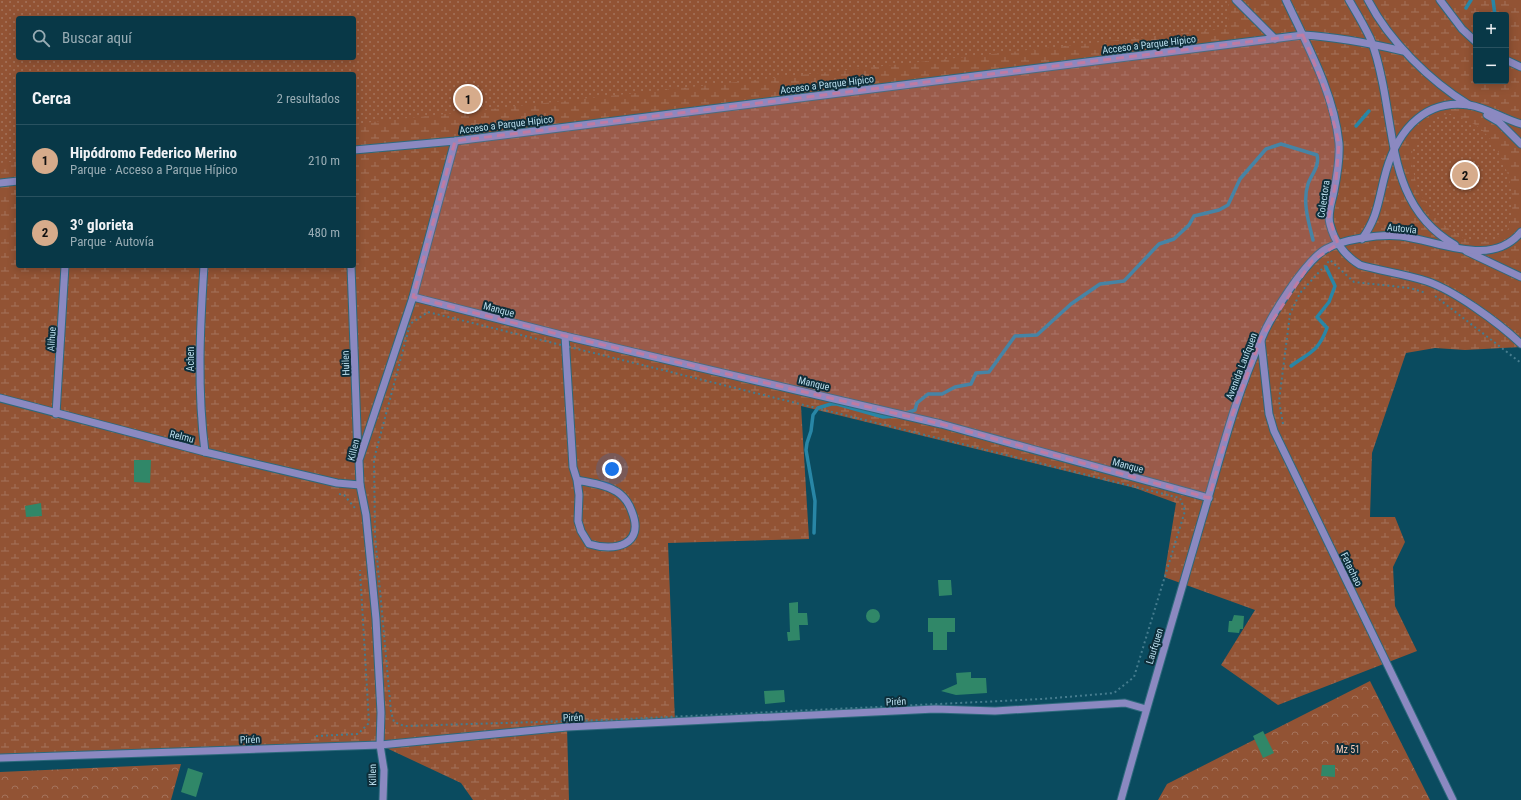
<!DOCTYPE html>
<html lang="es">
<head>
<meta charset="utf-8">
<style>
  body { margin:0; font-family:"Roboto Condensed",sans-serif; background:#164352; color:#f1f3f6 }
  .controls { position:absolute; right:12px; top:12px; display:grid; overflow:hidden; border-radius:4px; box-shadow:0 2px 10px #0003 }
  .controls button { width:36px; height:36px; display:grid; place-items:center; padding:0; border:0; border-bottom:1px solid #295260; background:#083847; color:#f1f3f6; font:20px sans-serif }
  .you { position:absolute; left:612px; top:469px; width:14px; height:14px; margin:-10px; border:3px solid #fff; border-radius:50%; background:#1a73e8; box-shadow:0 0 0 6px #1a73e833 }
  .badge { display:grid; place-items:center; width:26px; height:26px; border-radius:50%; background:#d6ab8b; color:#111; font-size:13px; font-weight:700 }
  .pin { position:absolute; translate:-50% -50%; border:2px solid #fff; box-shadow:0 1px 4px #0006 }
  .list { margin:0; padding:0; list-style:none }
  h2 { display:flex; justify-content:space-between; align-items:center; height:52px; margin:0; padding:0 16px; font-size:17px }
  h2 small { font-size:13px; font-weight:400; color:#98acb4 }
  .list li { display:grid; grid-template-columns:26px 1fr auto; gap:12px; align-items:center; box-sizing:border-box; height:72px; padding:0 16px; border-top:1px solid #295260 }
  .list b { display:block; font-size:15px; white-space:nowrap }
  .list p { margin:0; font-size:13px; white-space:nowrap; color:#98acb4 }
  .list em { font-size:13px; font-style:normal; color:#98acb4 }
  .icon { flex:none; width:22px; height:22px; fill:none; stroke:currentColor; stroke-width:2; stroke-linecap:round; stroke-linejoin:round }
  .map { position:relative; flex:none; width:1521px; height:800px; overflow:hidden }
  .search { position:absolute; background:#083847; box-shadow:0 2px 10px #0003; left:16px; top:16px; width:340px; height:44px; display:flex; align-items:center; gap:10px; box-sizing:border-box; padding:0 14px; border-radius:4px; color:#98acb4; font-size:15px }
  .panel { position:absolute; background:#083847; box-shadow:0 2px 10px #0003; left:16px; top:72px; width:340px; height:196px; border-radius:4px }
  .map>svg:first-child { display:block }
  .forest { fill:url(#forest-crowns) }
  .wetland { fill:url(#wetland-marsh); fill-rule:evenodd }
  .park { fill:url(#park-dots); fill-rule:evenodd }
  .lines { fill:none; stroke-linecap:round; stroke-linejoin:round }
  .stream { stroke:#2886a6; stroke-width:3.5 }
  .building { fill:#308768 }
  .minor-casing { stroke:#2d697c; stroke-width:9 }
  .path { stroke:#457c8e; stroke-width:2; stroke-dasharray:2 3; stroke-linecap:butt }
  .minor { stroke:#8b89c1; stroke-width:7 }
  .marked { fill:#be7ca4; fill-opacity:0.2; stroke:#be7ca4; stroke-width:3; stroke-dasharray:8 5; stroke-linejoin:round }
  .labels { text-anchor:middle; stroke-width:4; stroke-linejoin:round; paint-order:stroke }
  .street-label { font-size:10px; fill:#bbdfee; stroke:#0e2e3a }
  .park-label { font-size:10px; fill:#facbb6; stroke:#0e2e3a }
</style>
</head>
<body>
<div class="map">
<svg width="1521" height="800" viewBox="0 0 1521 800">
  <defs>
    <pattern id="forest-crowns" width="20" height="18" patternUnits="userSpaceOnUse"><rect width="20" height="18" fill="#925334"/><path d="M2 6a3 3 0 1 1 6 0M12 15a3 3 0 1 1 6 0" fill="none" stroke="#a4735c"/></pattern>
    <pattern id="wetland-marsh" width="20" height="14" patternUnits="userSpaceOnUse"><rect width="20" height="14" fill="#925334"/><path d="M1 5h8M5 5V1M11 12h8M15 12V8" fill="none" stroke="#a4735c"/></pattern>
    <pattern id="park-dots" width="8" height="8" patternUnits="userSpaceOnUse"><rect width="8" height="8" fill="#925334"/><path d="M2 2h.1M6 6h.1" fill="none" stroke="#a4735c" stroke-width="1.8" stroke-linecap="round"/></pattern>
  </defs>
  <rect width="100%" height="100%" fill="#0a4b5f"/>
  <g class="forest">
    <polygon points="1370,681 1430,800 1158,800 1167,784"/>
    <polygon points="181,764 171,800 0,800 0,772"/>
  </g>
  <path class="wetland" d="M0 0H1521V347L1465 350 1435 348 1406 353 1372 453 1370 517H1395L1405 542 1393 567 1395 606 1417 651 1278 705 1221 665 1255 610 1164 577 1176 503 1135 488 801 406 809 539 668 543 675 722 567 727 569 800H473L461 783 380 745 0 758ZM1476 15H1506V81H1476ZM18 18H354V58H18ZM18 74H354V266H18Z"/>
  <g class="park">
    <path d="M0 0H1228L1229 28 354 124V74H18V161L0 163ZM18 18H354V58H18Z"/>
    <path d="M1452 114C1460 118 1470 121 1477 126 1504 146 1521 199 1508 229 1501 236 1493 242 1482 241 1476 240 1469 240 1464 238 1435 224 1412 190 1412 158 1411 150 1416 142 1419 135 1425 120 1437 115 1452 114Z"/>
  </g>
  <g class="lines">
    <g class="stream">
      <polyline points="1493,0 1495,15"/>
      <polyline points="1466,8 1471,0"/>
      <polyline points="1356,126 1369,111"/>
      <path d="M1291 366C1310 352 1318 352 1327 328L1317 317 1329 302 1335 286 1326 267"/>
      <path d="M904 414 915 410 917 403 928 394H942L955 387 971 384 976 373 989 372 1015 336 1037 335 1071 304 1100 284 1124 281 1159 244 1174 239 1189 225 1194 216 1219 210 1228 205 1240 179 1266 149 1281 144 1317 155C1320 166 1311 175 1308 184 1302 202 1309 223 1313 240"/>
      <polyline points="814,533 815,501 806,450 807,443 811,431 813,415 818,408 831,404 837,404 883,417 899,416"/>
    </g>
  </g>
  <g class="building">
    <polygon points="134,460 151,460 150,483 134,482"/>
    <polygon points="41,503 42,516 26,517 25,506"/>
    <polygon points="938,580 951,580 952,595 939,596"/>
    <polygon points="798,602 798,613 807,613 808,625 799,625 800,640 788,641 787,632 790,632 789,603"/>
    <circle cx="873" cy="616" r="7"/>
    <polygon points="1234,615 1244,616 1243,629 1240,629 1239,633 1228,632 1229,621 1232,621"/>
    <polygon points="928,618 955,618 955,632 947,632 947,650 933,650 933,632 928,632"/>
    <polygon points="971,672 971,678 986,678 987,693 956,695 941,691 957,684 956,673"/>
    <polygon points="784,690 785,702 765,704 764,691"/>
    <polygon points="1263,731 1274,753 1263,758 1253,736"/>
    <polygon points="1322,765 1335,765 1335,777 1321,776"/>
    <polygon points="188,768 203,773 196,797 181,792"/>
  </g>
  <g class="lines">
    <g class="minor-casing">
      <g id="minor">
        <polyline points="1236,0 1275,39"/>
        <path d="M1286 0C1307 45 1334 93 1339 143 1340 158 1337 176 1334 191 1332 202 1327 214 1330 224 1334 241 1345 256 1360 265 1381 271 1404 274 1426 281 1454 290 1499 323 1521 344"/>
        <path d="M1349 0C1356 12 1364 25 1370 38 1376 52 1380 70 1383 85 1395 146 1394 210 1455 245"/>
        <path d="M1368 0C1389 41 1430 81 1469 105"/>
        <polyline points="1440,0 1462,29 1476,42"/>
        <polyline points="1506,60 1521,67"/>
        <polyline points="1487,115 1499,122 1521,144"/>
        <path d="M354 150 455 141 1303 35C1337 37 1369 43 1403 51"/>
        <polyline points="0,183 18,181"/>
        <path d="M1362 239C1377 218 1378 203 1384 179 1394 137 1420 98 1469 105 1487 108 1504 119 1521 124"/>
        <polyline points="1466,251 1521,277"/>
        <path d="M204 266C200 328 197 390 205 452"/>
        <polyline points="351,266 358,456"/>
        <polyline points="413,297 565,336 941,424 1209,498"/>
        <path d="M565 336 573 467 577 480 579 495 578 521 581 531 589 544C615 552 645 545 632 512 630 506 625 498 620 494 609 485 591 483 577 480"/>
        <polyline points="1261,341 1269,414 1274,431 1453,800"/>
        <polyline points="0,398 205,452 337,483 360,485"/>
        <polyline points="56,414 65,266"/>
        <polyline points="0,758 380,745 567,727 935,709 995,711 1125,703 1146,709"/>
        <polyline points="383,800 384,770 380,745 381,713 376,619 366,515 360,485 359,460 413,297 455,141"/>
        <path d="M1121 800C1147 706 1175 612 1202 519 1220 459 1235 397 1261 340 1270 317 1305 261 1326 249 1344 239 1379 234 1400 236 1438 240 1491 269 1521 232"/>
      </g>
    </g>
    <g class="path">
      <polyline points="1435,296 1521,363"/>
      <polygon points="428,312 1180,498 1185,511 1134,677 1114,693 1042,699 605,720 404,726 394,722 391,712 375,535 374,459 410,324"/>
      <polyline points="1283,424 1279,401 1290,314 1300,293 1330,260 1354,282 1410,288 1426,293"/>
      <polyline points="339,494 344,495 355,508"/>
      <polyline points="316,736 358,734 369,723 360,570"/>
    </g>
    <use href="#minor" class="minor"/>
  </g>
  <path class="marked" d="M1303 35 1326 93 1339 143 1336 181 1329 217 1338 244 1312 261 1261 338 1233 413 1209 498 941 424 565 336 413 297 455 141Z"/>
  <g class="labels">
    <g class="street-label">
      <text transform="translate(1149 44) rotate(-7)" y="4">Acceso a Parque Hípico</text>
      <text transform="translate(827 84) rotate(-7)" y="4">Acceso a Parque Hípico</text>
      <text transform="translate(506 124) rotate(-7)" y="4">Acceso a Parque Hípico</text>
      <text transform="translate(1323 199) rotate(-82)" y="4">Colectora</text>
      <text transform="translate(1402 228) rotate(6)" y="4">Autovía</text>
      <text transform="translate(499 309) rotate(15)" y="4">Manque</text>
      <text transform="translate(51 339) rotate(-86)" y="4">Alihue</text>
      <text transform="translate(190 359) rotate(-90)" y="4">Achen</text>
      <text transform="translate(345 363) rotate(-92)" y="4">Huilen</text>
      <text transform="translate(1241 366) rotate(-69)" y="4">Avenida Laufquen</text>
      <text transform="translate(814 383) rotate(13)" y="4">Manque</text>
      <text transform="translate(182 436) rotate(14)" y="4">Relmu</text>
      <text transform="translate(353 450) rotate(-76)" y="4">Killen</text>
      <text transform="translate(1128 465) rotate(15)" y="4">Manque</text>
      <text transform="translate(1352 569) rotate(64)" y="4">Fetachao</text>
      <text transform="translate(1154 646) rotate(-73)" y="4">Laufquen</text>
      <text transform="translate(896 701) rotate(-3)" y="4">Pirén</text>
      <text transform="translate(573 717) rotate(-2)" y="4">Pirén</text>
      <text transform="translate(250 739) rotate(-2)" y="4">Pirén</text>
      <text transform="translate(372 775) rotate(-91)" y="4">Killen</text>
    </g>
    <g class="park-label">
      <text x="1348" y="753">Mz 51</text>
    </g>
  </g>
</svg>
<div class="controls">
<button>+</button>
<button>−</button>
</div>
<div class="you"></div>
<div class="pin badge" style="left:468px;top:99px">1</div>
<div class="pin badge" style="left:1465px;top:175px">2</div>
<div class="search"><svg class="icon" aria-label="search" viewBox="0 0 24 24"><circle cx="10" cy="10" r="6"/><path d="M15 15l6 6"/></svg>Buscar aquí</div>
<section class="panel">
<h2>Cerca<small>2 resultados</small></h2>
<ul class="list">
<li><span class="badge">1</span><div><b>Hipódromo Federico Merino</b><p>Parque · Acceso a Parque Hípico</p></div><em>210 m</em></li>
<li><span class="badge">2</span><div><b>3º glorieta</b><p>Parque · Autovía</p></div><em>480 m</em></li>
</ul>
</section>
</div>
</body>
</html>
